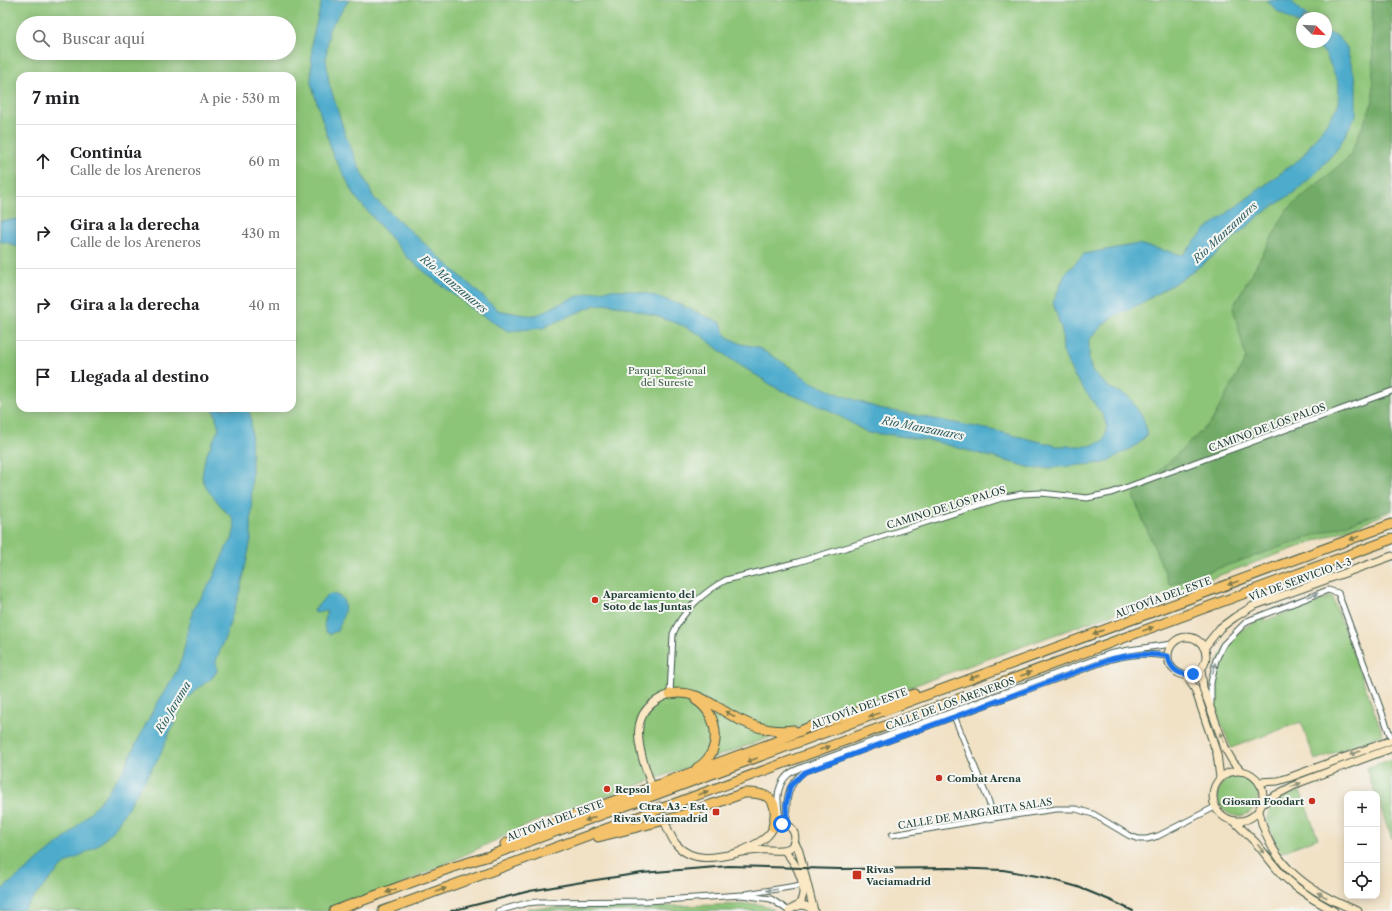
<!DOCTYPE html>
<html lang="es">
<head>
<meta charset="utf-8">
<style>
  body { margin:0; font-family:"Libre Caslon Text",serif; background:#f6f6f6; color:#202124 }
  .controls { position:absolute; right:12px; bottom:12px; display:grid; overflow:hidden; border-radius:8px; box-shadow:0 2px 10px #0003 }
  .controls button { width:36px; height:36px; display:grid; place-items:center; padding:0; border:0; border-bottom:1px solid #e0e0e0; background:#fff; color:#202124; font:20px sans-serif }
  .compass { position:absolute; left:1296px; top:12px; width:36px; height:36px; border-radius:50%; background:#fff; box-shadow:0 2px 10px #0003; rotate:114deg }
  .stop { position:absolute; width:12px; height:12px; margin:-9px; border:3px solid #1a73e8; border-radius:50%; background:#fff }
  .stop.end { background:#1a73e8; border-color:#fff; box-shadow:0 1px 4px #0008 }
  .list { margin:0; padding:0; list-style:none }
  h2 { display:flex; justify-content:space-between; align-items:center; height:52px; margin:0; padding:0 16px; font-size:17px }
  h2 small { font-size:13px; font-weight:400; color:#757577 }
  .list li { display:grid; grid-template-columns:26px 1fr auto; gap:12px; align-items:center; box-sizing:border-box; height:72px; padding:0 16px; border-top:1px solid #e0e0e0 }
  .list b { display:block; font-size:15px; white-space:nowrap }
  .list p { margin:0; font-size:13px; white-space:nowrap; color:#757577 }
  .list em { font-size:13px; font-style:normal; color:#757577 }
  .icon { flex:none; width:22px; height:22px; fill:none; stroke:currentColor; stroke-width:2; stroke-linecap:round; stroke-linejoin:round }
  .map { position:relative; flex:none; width:1392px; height:911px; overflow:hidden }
  .search { position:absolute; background:#fff; box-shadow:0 2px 10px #0003; left:16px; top:16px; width:280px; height:44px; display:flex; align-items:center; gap:10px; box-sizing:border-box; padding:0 14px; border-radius:22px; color:#757577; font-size:15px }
  .panel { position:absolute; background:#fff; box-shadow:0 2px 10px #0003; left:16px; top:72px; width:280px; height:340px; border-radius:12px }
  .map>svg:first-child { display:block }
  .green { fill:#8dc578; stroke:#568156; fill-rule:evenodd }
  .forest { fill:#72aa68; stroke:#48744e }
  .water { fill:#4eabcc; stroke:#367480 }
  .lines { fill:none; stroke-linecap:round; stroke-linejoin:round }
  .secondary-tunnel { stroke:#c7c0a8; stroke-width:7; stroke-dasharray:7 3.5; stroke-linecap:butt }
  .street-casing { stroke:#3e564a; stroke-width:7 }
  .secondary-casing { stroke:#3e564a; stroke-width:9 }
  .highway-casing { stroke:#3e564a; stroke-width:11 }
  .street { stroke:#fff; stroke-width:5 }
  .secondary { stroke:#fae7c3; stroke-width:7 }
  .highway { stroke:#f3c26a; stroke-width:9 }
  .rail { stroke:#1f3d34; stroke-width:2 }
  .oneway { fill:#7e794c }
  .oneway2 { fill:#8f9e9a }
  .oneway3 { fill:#8c927c }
  .route { stroke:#1a73e8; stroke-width:5 }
  .poi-dot { fill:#c8321e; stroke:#f6f6f2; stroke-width:1.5 }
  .labels { text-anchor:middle; stroke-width:4; stroke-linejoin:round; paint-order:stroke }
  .park-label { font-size:10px; fill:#3a5f45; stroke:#f6f6f2 }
  .street-label { font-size:10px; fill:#1f3d34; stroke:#f6f6f2 }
  .poi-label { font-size:10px; font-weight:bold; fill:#1f3d34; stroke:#f6f6f2; text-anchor:start }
  .water-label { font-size:11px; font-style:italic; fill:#2d5e62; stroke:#f6f6f2 }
</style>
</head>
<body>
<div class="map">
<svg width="1392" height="911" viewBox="0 0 1392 911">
  <rect width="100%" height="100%" fill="#f6f6f2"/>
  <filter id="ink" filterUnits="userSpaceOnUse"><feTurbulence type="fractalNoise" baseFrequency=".025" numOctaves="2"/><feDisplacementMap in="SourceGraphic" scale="8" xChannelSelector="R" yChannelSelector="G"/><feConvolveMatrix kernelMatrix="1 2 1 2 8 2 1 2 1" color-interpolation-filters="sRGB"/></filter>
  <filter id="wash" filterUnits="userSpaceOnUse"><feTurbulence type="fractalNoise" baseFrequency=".012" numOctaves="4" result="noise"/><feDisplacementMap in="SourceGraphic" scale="16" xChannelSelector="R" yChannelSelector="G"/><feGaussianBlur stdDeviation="0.9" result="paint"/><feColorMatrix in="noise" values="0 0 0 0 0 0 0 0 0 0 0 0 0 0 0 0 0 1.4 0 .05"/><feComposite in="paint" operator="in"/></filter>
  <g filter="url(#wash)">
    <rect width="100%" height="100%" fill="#f1e1c5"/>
    <g class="green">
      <path d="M0 0H1392V511L1359 525 530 824 346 911H0ZM1302 18H1326V42H1302ZM23 23H289V53H23ZM20 76H292V408H20Z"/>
      <path d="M1332 596 1383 735 1315 760 1301 722 1231 748C1226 735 1220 722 1216 708 1208 681 1219 650 1239 632 1246 626 1254 622 1263 618L1264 621Z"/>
      <polygon points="1392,759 1392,839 1377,799 1377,794 1375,794 1366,768"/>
      <circle cx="1238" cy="796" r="20"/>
      <path d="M1300 791 1318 838 1281 852C1273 837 1258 814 1277 801 1284 797 1293 794 1300 791Z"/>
      <polygon points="758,904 772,909 773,911 527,911 527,908 595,908"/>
    </g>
    <polygon class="forest" points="1372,0 1392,0 1392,509 1170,585 1133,496 1212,421 1246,358 1233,307 1287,210 1350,156 1373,101"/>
    <g class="water">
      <path d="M322 0H349L329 29 326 59 329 83 345 134 359 167 374 198 498 310C510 312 523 316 535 315 542 314 550 308 557 305 572 298 590 291 607 290 647 287 685 307 721 323L726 336 741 344 757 347 784 363 811 382 841 395 878 408 996 431 1057 446H1089L1104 441 1107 426 1104 417 1073 374 1063 352 1062 331 1053 303 1065 274 1084 254 1138 244 1183 255 1206 229 1301 158 1329 120 1338 105 1339 84 1326 55 1315 42H1326V33L1336 35 1346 46 1356 81V115L1338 148 1317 172 1296 191 1260 215 1215 255 1188 275 1140 304 1109 319 1089 340V360L1092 372 1110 388 1129 397 1143 418 1148 434 1137 445 1104 463 1036 469 936 442 893 435 868 433 829 410 778 389 729 358 701 335 684 326 659 317 629 308 610 304 595 305 551 324 543 328 508 331 481 315 438 283 407 257 357 199 333 155 311 83 312 41Z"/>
      <polygon points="1267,0 1290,0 1309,18 1302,18 1302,27 1299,24 1277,11"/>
      <polygon points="20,219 20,248 6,242 0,242 0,221"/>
      <polygon points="213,408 248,408 251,417 252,468 251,540 241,587 226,635 216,661 217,671 212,678 193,692 182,705 159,757 113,831 97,846 62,866 22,911 0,911 0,891 69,835 103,798 123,770 151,714 176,672 182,658 193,609 213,578 226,548 232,540 235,527 233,518 226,512 207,489 202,477 205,458 219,428"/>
      <path d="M331 594C353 596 343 619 337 631L330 634 326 632 324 626 327 612 326 611 315 613 314 610 326 596Z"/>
    </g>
  </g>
  <g filter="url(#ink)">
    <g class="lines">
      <polyline class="secondary-tunnel" points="654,791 666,824"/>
      <g class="street-casing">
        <g id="street">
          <path d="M670 694 673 634C682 611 705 591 726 580L798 562 855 545 1005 497 1022 494 1041 493 1087 498 1111 493 1392 391"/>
          <polyline points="1211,704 1211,683 1216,660 1223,645 1247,621 1328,590 1338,593 1392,740"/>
          <polyline points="954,716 989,802 993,818"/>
          <path d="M779 822C780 814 778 808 778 800 777 791 782 779 789 774 792 771 797 770 800 768L1109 654 1129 650 1172 644"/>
          <path d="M787 825C786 803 785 785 805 771L1111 659C1131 654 1146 653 1168 656"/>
          <polyline points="892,835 993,818 1056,809 1076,809 1093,814 1130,836 1139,839 1147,839 1158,836 1215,807"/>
          <polyline points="746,894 796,886 802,884"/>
          <polyline points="498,911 527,903 538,902 647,901 742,895 771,899 789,911"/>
        </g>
      </g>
      <g class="secondary-casing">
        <g id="secondary">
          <circle cx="1187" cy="656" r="19"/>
          <polyline points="1204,648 1220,628 1235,617 1253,606 1392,556"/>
          <polyline points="1201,668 1203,688 1226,750 1233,762 1241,771"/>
          <polyline points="1186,675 1195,689 1217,754 1220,778"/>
          <circle cx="1238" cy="796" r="25"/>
          <path d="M650 781C638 747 625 710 670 694"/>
          <polyline points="1259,782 1278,781 1288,778 1392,740"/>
          <polyline points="1262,804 1272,797 1301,782 1392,748"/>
          <path d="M1259 811C1269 864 1309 893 1358 911"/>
          <polyline points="1234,821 1256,843 1281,874 1296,887 1313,899 1334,911"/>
          <path d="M666 825C669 832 672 839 676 844 692 863 716 858 737 853 744 851 753 851 761 850 769 849 784 853 791 847 801 837 790 819 777 825 772 827 772 831 769 834 762 843 747 848 737 853"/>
          <polyline points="794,841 799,851 814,911"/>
          <path d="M784 850C796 863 811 889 798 906"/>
          <path d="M789 911C797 904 806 903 813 911"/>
        </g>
      </g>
      <g class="highway-casing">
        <g id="highway">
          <path d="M670 694C693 689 710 703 729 714 749 726 770 733 793 730"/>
          <path d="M696 700C720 715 723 753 697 768"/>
          <path d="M598 837 677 817 744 793C770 792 780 801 773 827"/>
          <polyline points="505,844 562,820 780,740 807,728 914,694"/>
          <polyline points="334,911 453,867 489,856 1392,524"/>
          <polyline points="383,911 1392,539"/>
        </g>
      </g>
      <use href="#street" class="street"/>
      <use href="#secondary" class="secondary"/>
      <use href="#highway" class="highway"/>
      <polyline class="rail" points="451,911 530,891 576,883 642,873 729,866 839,869 950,868 1003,870 1043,877 1078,887 1112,901 1133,911"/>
    </g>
    <defs><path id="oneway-solid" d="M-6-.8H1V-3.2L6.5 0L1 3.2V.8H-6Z"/></defs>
    <g class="oneway">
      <use href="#oneway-solid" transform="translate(1355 538) rotate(160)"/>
      <use href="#oneway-solid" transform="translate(1233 583) rotate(160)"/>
      <use href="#oneway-solid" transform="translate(1148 629) rotate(-20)"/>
      <use href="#oneway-solid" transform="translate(1098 632) rotate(160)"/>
      <use href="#oneway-solid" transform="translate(1026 674) rotate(-20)"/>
      <use href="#oneway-solid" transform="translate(974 677) rotate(160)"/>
      <use href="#oneway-solid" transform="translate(730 714) rotate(-152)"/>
      <use href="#oneway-solid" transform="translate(874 715) rotate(160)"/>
      <use href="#oneway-solid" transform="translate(825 748) rotate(-20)"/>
      <use href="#oneway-solid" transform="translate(752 760) rotate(160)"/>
      <use href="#oneway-solid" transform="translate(703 793) rotate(-20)"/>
      <use href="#oneway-solid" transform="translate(590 819) rotate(160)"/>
      <use href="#oneway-solid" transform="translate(441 890) rotate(-20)"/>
      <use href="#oneway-solid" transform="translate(391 891) rotate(159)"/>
    </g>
    <g class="oneway2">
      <use href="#oneway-solid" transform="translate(1313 595) rotate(-21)"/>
      <use href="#oneway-solid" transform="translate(1214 668) rotate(-75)"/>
      <use href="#oneway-solid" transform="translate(772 890) rotate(173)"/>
    </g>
    <g class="oneway3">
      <use href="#oneway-solid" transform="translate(1222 737) rotate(-110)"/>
      <use href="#oneway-solid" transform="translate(1355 753) rotate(160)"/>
      <use href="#oneway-solid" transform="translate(1296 785) rotate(-23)"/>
      <use href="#oneway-solid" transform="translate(1261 849) rotate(53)"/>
      <use href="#oneway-solid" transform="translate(1322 895) rotate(-150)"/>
    </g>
  </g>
  <g class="lines" filter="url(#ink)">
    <path class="route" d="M782 824 787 825 786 805 790 787 795 781 805 772 1111 659C1132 654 1146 653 1168 656 1170 669 1179 676 1193 674"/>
  </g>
  <g class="poi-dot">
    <circle cx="595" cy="600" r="4"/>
    <circle cx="939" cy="778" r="4"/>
    <circle cx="607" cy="789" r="4"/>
    <circle cx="1312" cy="801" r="4"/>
    <rect x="712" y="808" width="8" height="8" rx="2"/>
    <rect x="852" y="870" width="10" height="10" rx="2"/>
  </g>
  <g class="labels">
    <g class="park-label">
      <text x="667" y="374">Parque Regional<tspan x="667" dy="12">del Sureste</tspan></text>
    </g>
    <g class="street-label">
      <text transform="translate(1267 427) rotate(-20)" y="4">CAMINO DE LOS PALOS</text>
      <text transform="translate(946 507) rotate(-17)" y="4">CAMINO DE LOS PALOS</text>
      <text transform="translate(1300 579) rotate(-20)" y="4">VÍA DE SERVICIO A-3</text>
      <text transform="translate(1163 597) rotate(-20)" y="4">AUTOVÍA DEL ESTE</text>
      <text transform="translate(950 703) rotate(-20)" y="4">CALLE DE LOS ARENEROS</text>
      <text transform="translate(859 708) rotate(-20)" y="4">AUTOVÍA DEL ESTE</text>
      <text transform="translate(975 813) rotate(-9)" y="4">CALLE DE MARGARITA SALAS</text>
      <text transform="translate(555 820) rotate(-20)" y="4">AUTOVÍA DEL ESTE</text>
    </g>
    <g class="poi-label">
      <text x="603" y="598">Aparcamiento del<tspan x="603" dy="12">Soto de las Juntas</tspan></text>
      <text x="947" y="782">Combat Arena</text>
      <text x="615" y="793">Repsol</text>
      <text x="1304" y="805" text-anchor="end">Giosam Foodart</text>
      <text x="708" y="810" text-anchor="end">Ctra. A3 - Est.<tspan x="708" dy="12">Rivas Vaciamadrid</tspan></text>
      <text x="866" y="873">Rivas<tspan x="866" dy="12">Vaciamadrid</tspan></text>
    </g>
    <g class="water-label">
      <text transform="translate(1225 232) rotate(-43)" y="4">Río Manzanares</text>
      <text transform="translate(454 284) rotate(40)" y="4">Río Manzanares</text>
      <text transform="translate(923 428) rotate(11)" y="4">Río Manzanares</text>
      <text transform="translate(173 707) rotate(-59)" y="4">Río Jarama</text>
    </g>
  </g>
</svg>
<div class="controls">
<button>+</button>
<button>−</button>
<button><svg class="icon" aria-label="locate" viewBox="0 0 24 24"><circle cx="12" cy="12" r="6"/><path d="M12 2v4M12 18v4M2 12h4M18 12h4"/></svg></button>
</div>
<svg class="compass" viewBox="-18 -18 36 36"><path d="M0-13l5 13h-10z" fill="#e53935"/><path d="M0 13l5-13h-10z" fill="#757577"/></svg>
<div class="stop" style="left:782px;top:824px"></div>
<div class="stop end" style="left:1193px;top:674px"></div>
<div class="search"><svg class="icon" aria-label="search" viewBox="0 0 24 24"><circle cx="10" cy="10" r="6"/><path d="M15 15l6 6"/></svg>Buscar aquí</div>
<section class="panel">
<h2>7 min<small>A pie · 530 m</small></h2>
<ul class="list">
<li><svg class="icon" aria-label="ahead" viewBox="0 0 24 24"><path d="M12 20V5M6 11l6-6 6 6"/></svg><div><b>Continúa</b><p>Calle de los Areneros</p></div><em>60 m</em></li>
<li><svg class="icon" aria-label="right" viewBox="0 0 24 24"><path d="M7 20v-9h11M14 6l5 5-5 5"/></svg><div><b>Gira a la derecha</b><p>Calle de los Areneros</p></div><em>430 m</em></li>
<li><svg class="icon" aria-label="right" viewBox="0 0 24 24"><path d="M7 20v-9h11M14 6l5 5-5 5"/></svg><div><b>Gira a la derecha</b></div><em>40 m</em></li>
<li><svg class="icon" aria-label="arrive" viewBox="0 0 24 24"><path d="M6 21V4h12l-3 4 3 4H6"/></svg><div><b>Llegada al destino</b></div></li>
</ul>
</section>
</div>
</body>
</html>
